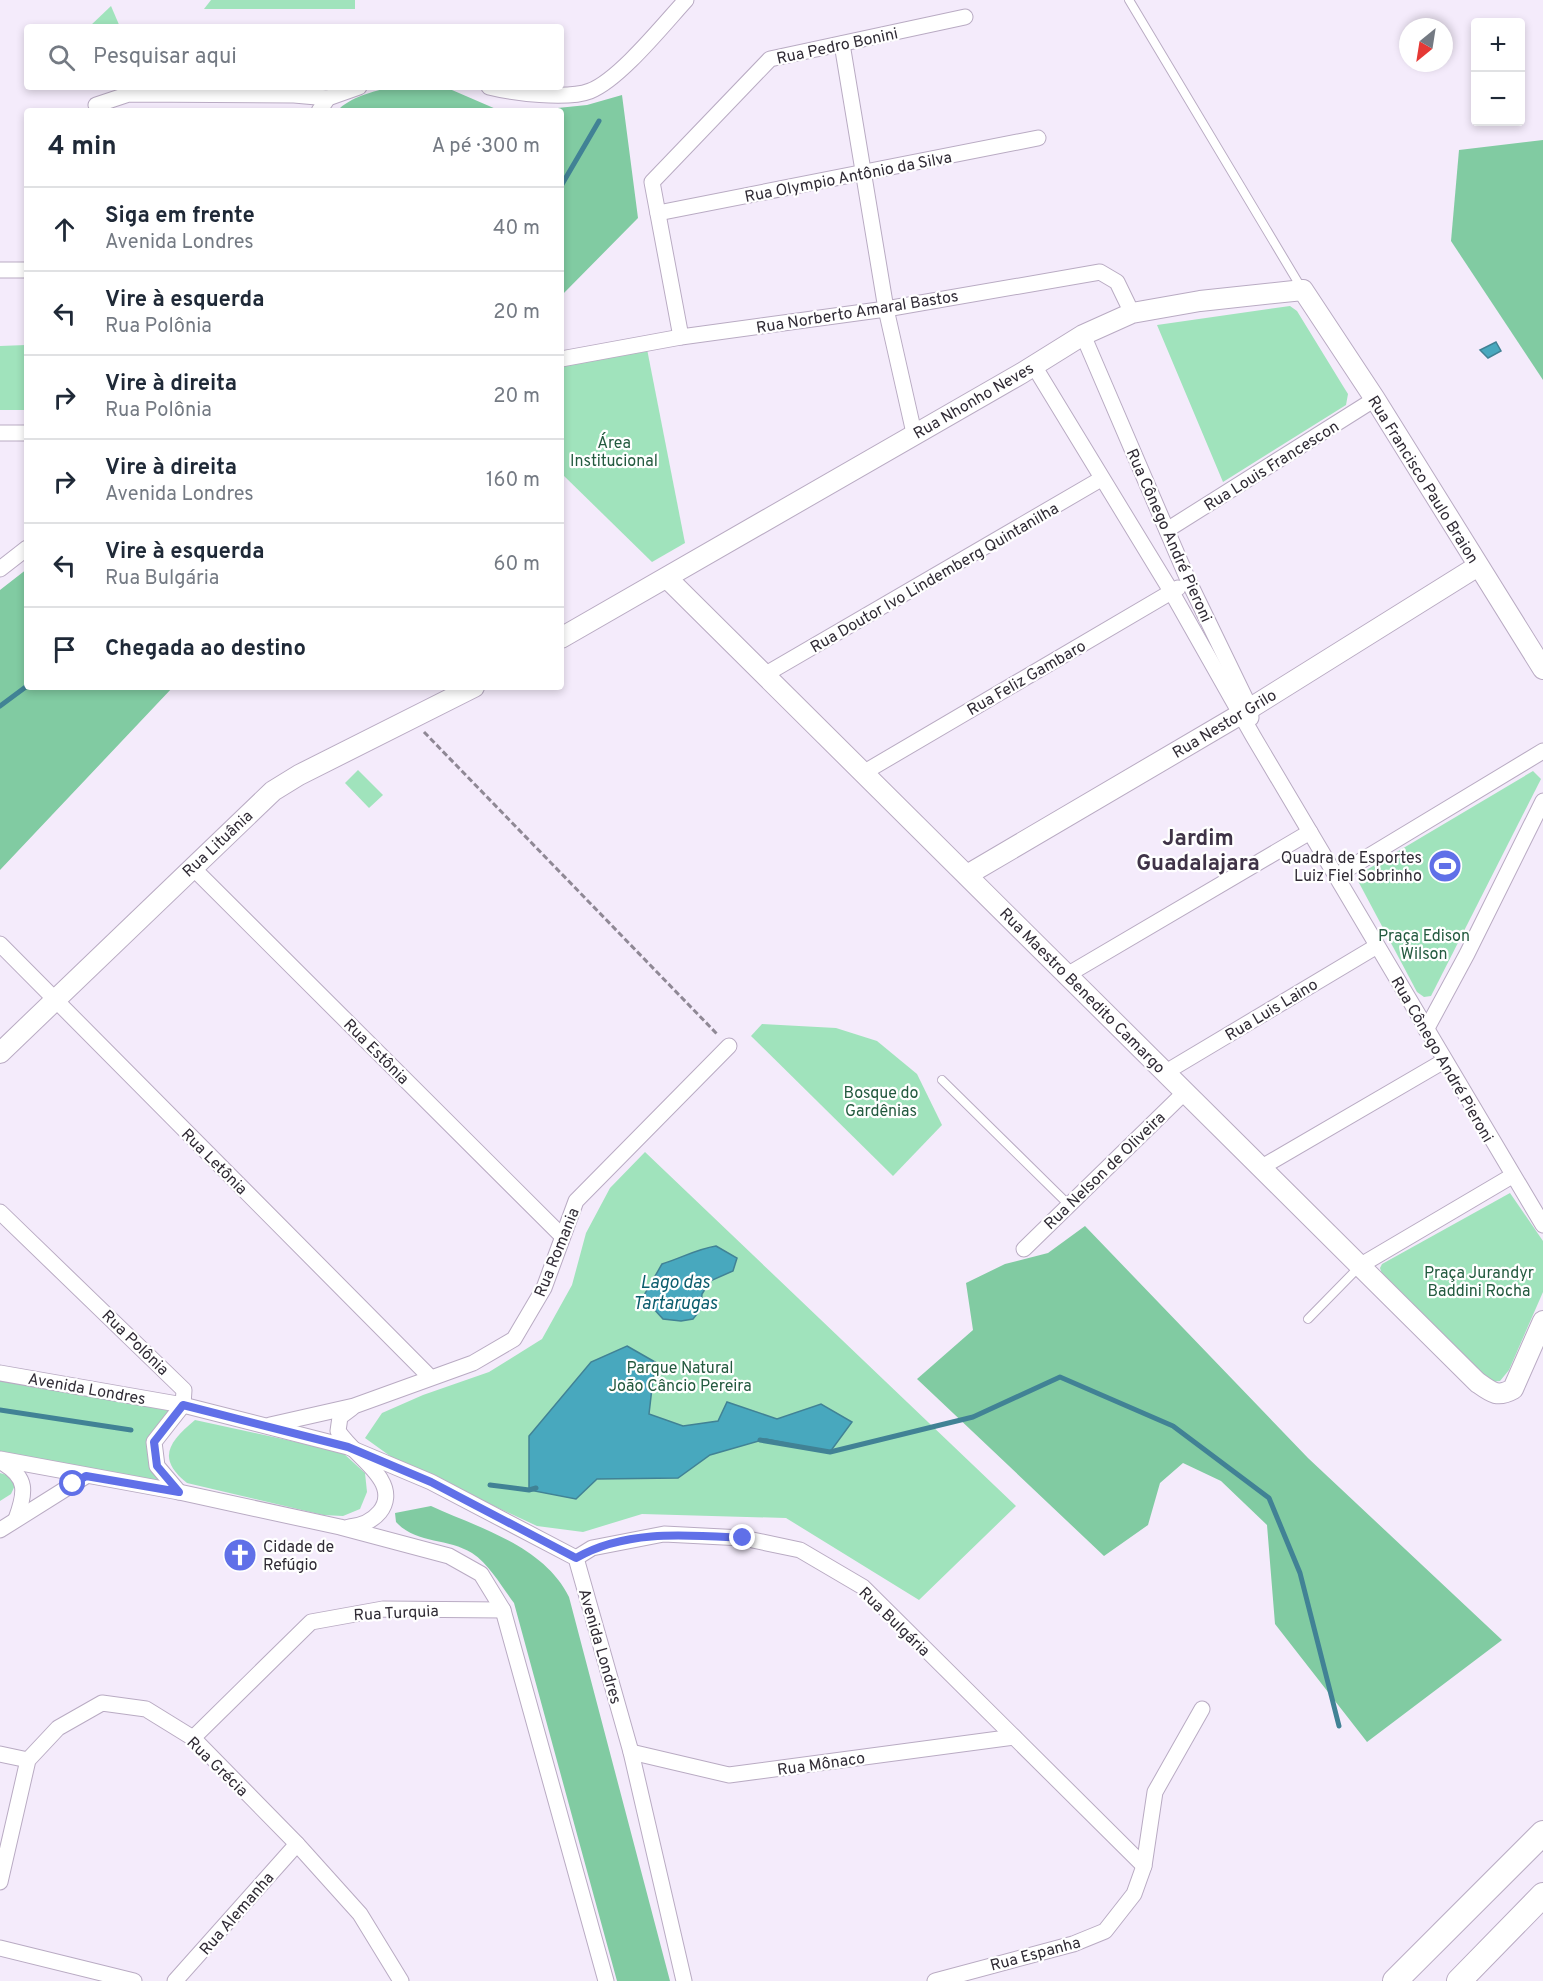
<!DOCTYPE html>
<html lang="pt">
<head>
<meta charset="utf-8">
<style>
  body { margin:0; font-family:Overpass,sans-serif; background:#f2f2f3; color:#1f2937 }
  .controls { position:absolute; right:18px; top:18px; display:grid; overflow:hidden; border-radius:6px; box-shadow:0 3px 9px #0003 }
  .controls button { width:54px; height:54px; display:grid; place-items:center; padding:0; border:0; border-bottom:2px solid #e0e1e3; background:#fff; color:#1f2937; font:30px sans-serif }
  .compass { position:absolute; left:1399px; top:18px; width:54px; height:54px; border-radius:50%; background:#fff; box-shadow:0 3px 9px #0003; rotate:210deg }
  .stop { position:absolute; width:18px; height:18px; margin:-14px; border:4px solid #6070e8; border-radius:50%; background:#fff }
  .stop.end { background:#6070e8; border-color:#fff; box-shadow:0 2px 6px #0008 }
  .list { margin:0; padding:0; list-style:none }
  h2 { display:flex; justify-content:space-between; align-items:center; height:78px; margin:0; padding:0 24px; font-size:26px }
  h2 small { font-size:20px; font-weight:400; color:#747a83 }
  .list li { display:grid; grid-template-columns:39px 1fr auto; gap:18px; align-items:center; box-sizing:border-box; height:84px; padding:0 24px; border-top:2px solid #e0e1e3 }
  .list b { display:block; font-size:22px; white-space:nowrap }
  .list p { margin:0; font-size:20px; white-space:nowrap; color:#747a83 }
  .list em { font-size:20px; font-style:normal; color:#747a83 }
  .icon { flex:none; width:33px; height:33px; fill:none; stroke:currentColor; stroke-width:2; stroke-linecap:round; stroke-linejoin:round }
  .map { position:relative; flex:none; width:1543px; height:1981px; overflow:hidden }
  .search { position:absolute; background:#fff; box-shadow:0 3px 9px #0003; left:24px; top:24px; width:540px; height:66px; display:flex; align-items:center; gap:15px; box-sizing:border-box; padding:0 21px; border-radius:6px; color:#747a83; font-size:22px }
  .panel { position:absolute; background:#fff; box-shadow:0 3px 9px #0003; left:24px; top:108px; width:540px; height:582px; border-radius:6px }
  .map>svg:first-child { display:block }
  .green { fill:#a0e3bc }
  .forest { fill:#81cba2 }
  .water { fill:#48a8be; stroke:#418295; stroke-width:1.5 }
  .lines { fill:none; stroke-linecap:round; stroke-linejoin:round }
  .stream { stroke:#418295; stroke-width:5 }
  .service-casing { stroke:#b9abc3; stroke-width:10 }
  .minor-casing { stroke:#b9abc3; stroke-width:17 }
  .tertiary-casing { stroke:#b9abc3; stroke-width:22 }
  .primary-casing { stroke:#b9abc3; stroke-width:26 }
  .path { stroke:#8f8895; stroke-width:3; stroke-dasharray:6 3; stroke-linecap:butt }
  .service { stroke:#fff; stroke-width:8 }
  .minor { stroke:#fff; stroke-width:15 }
  .tertiary { stroke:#fff; stroke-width:20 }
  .primary { stroke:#fff; stroke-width:24 }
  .route { stroke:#6070e8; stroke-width:8 }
  .labels { text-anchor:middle; stroke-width:4.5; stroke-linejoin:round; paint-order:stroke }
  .street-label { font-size:16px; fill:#302b35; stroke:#fff }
  .park-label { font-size:16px; fill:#235a3f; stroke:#fff }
  .poi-label { font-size:16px; fill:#302b35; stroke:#fff; text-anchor:end }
  .water-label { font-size:18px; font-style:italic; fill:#0b5d6d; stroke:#fff }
  .district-label { font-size:22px; font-weight:bold; fill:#3f3347; stroke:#fff }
</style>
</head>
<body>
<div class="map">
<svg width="1543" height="1981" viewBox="0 0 1543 1981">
  <rect width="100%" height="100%" fill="#f4ebfb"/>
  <g class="green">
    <polygon points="211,0 355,0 355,9 204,9"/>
    <polygon points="111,6 120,27 89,27"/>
    <polygon points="1290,306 1297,311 1343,386 1348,394 1346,405 1223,482 1157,325"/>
    <polygon points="26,345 27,410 0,410 0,346"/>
    <polygon points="647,349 685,543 652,562 561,473 561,363"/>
    <polygon points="358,770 383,795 369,808 345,783"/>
    <polygon points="1533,771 1541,779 1431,996 1424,997 1417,992 1357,879 1363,872"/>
    <polygon points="762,1024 836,1028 877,1041 917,1074 942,1125 893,1176 751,1036"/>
    <polygon points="645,1152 1016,1506 919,1600 786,1518 642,1514 583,1532 537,1526 397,1461 365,1438 382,1413 423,1395 489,1372 542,1339 572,1285 586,1233 610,1188"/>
    <polygon points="1510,1193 1543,1241 1543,1292 1509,1370 1500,1381 1489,1382 1382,1274 1380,1268 1382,1264"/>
    <polygon points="0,1379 178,1407 152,1443 164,1483 0,1451"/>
    <path d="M195 1420 342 1452 365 1473 367 1492 360 1509 343 1516 323 1515 187 1483C156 1458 169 1442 195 1420Z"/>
    <polygon points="0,1473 10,1476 17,1481 11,1494 0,1501"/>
  </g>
  <g class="forest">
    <path d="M392 87H445L496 109 538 110 587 105 622 95 638 218 561 296V111H337C350 97 374 91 392 87Z"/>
    <polygon points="1543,140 1543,380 1451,241 1459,150"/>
    <polygon points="27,569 27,687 173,687 0,870 0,590"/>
    <polygon points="1085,1226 1308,1458 1502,1640 1367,1742 1275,1624 1267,1525 1221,1481 1183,1463 1160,1483 1148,1525 1104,1556 917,1379 973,1330 966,1283 1005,1264 1048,1253"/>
    <path d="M431 1506C479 1528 544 1546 569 1597L670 1981H617L514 1603C501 1586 490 1565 472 1553 448 1538 416 1544 396 1522L395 1513Z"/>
  </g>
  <g class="water">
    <polygon points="1496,342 1501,351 1488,358 1480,350"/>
    <path d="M716 1246 737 1258 733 1271 710 1281 702 1294 701 1309 693 1319 681 1321 663 1319 643 1297 662 1264C681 1258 697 1249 716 1246Z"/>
    <polygon points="627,1346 655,1362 649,1414 683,1426 718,1421 727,1402 777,1419 821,1404 852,1422 830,1452 766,1439 710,1455 678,1478 597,1479 576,1499 529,1490 529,1436 591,1362"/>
  </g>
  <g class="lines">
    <g class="stream">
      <polyline points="561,186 599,121"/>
      <polyline points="0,706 27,686"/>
      <polyline points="0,1410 131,1430"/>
      <polyline points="760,1440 830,1452 973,1417 1060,1377 1173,1426 1269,1498 1300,1573 1339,1726"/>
      <polyline points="490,1485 529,1490 536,1488"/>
    </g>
    <g class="service-casing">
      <g id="service">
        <polyline points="1129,0 1302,289"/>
        <polyline points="942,1080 1068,1204"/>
        <polyline points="1308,1319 1360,1266"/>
      </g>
    </g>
    <g class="minor-casing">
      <g id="minor">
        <polyline points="842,44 886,309 914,433"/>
        <path d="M489 87C513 93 567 100 590 91 619 80 664 24 686 0"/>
        <polyline points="96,105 129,94 294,95 328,98"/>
        <polyline points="319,111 328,98 359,87"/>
        <polyline points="658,213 1038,138"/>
        <polyline points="0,270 27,270"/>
        <polyline points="1083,335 1189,582 1250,708 1251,718"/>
        <polyline points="681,337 652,182 770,59 965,17"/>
        <polyline points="561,359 681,337 886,309 1100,272 1117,282 1132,313"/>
        <polyline points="1034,366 1171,591 1253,736 1543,1225"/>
        <polyline points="0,433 27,433"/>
        <polyline points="1167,530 1375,399"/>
        <polyline points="0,569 27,548"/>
        <polyline points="766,674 1101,479"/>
        <polyline points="863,773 1178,588"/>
        <polyline points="192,867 562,1236"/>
        <polyline points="1336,876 1543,751"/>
        <polyline points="0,944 430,1377"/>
        <polyline points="1067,975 1310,832"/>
        <polyline points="1426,1030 1467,954 1543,801"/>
        <polyline points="1166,1072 1377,946"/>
        <polyline points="1262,1167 1444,1061"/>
        <polyline points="0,1212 184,1390 183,1405 154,1442 157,1466 179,1492"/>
        <polyline points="1024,1249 1185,1092"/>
        <polyline points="1361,1265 1512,1176"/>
        <polyline points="0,1373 183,1405 348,1447 431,1482 576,1558 631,1752 684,1981"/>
        <polyline points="270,1425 354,1406 473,1363 514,1339 544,1288 576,1201 729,1046"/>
        <polyline points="0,1459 179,1492 340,1527 449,1556 481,1574 503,1610 606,1981"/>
        <path d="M1 1462C28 1477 26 1492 16 1519"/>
        <path d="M349 1527C373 1525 396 1505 381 1480 372 1464 350 1449 338 1431L340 1417 352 1408"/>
        <polyline points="0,1530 86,1476"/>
        <polyline points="576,1558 592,1548 664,1534 743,1538 800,1550 863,1587 1144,1866"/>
        <polyline points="193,1738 311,1622 383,1609 503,1610"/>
        <polyline points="631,1752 729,1775 1014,1737"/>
        <polyline points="0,1754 28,1760"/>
        <polyline points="0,1882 28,1760 58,1728 102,1703 146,1709 193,1738 297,1844 360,1914 401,1981"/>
        <polyline points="0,1948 134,1981"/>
        <polyline points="175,1981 297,1844"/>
        <polyline points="935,1981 1073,1944 1105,1931 1134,1894 1144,1866 1155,1792 1202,1709"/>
      </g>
    </g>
    <g class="tertiary-casing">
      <g id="tertiary">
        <path d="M667 578 1477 1382C1491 1392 1497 1398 1513 1389L1543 1321"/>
        <polyline points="561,638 1022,373 1083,335 1132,313 1200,301 1303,290 1375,399 1543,669"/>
        <polyline points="967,875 1241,714 1478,566"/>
        <polyline points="0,1053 273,791 299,775 474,687"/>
      </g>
    </g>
    <g class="primary-casing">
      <g id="primary">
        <polyline points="1395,1981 1543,1833"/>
        <polyline points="1459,1981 1543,1895"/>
      </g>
    </g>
    <polyline class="path" points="424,732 718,1035"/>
    <use href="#service" class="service"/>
    <use href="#minor" class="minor"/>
    <use href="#tertiary" class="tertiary"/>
    <use href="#primary" class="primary"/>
  </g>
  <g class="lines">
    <path class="route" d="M73 1484 86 1476 179 1492 157 1466 154 1442 183 1405 348 1447 431 1482 576 1558C626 1529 688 1535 743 1538"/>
  </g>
  <defs>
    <g id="stadium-disc" transform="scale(1.725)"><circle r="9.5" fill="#6070e8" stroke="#fff"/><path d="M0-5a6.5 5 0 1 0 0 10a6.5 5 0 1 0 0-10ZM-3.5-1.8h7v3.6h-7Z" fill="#fff"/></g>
    <g id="church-disc" transform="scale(1.725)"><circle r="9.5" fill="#6070e8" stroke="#fff"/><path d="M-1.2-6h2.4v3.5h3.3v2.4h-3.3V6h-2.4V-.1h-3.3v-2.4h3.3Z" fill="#fff"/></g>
  </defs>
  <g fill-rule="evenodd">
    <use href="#stadium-disc" x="1445" y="866"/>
    <use href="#church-disc" x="240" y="1555"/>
  </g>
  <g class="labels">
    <g class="street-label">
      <text transform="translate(837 45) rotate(-12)" y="6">Rua Pedro Bonini</text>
      <text transform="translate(848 176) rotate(-11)" y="6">Rua Olympio Antônio da Silva</text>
      <text transform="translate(857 311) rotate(-9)" y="6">Rua Norberto Amaral Bastos</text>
      <text transform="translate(973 400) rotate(-30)" y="6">Rua Nhonho Neves</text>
      <text transform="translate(1271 465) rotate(-32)" y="6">Rua Louis Francescon</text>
      <text transform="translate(1424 479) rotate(58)" y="6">Rua Francisco Paulo Braion</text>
      <text transform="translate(1170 535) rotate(66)" y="6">Rua Cônego André Pieroni</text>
      <text transform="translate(934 577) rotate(-30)" y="6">Rua Doutor Ivo Lindemberg Quintanilha</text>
      <text transform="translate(1026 677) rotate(-30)" y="6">Rua Feliz Gambaro</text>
      <text transform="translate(1224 723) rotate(-31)" y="6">Rua Nestor Grilo</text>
      <text transform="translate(217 843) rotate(-43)" y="6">Rua Lituânia</text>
      <text transform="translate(1083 990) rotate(45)" y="6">Rua Maestro Benedito Camargo</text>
      <text transform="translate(1271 1009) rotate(-31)" y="6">Rua Luis Laino</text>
      <text transform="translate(377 1051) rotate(45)" y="6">Rua Estônia</text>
      <text transform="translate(1443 1059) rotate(60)" y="6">Rua Cônego André Pieroni</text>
      <text transform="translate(215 1161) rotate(45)" y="6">Rua Letônia</text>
      <text transform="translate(1104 1170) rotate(-44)" y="6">Rua Nelson de Oliveira</text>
      <text transform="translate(556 1252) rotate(-68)" y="6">Rua Romania</text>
      <text transform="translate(136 1342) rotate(44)" y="6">Rua Polônia</text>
      <text transform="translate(87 1388) rotate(10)" y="6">Avenida Londres</text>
      <text transform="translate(396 1612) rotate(-3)" y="6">Rua Turquia</text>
      <text transform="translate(895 1621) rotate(44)" y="6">Rua Bulgária</text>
      <text transform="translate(601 1646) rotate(74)" y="6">Avenida Londres</text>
      <text transform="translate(821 1763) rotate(-8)" y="6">Rua Mônaco</text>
      <text transform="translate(218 1766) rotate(44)" y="6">Rua Grécia</text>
      <text transform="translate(236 1913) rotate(-49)" y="6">Rua Alemanha</text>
      <text transform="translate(1035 1953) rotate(-15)" y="6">Rua Espanha</text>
    </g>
    <g class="park-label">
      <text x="614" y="448">Área<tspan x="614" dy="18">Institucional</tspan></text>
      <text x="1424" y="941">Praça Edison<tspan x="1424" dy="18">Wilson</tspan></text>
      <text x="881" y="1098">Bosque do<tspan x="881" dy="18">Gardênias</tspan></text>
      <text x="1479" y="1278">Praça Jurandyr<tspan x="1479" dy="18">Baddini Rocha</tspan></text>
      <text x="680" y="1373">Parque Natural<tspan x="680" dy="18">João Câncio Pereira</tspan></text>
    </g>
    <g class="poi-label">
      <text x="1422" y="863">Quadra de Esportes<tspan x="1422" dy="18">Luiz Fiel Sobrinho</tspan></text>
      <text x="263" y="1552" text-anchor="start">Cidade de<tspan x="263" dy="18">Refúgio</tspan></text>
    </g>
    <g class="water-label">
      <text x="675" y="1288">Lago das<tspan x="675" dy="21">Tartarugas</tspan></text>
    </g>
    <g class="district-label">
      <text x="1198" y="845">Jardim<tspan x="1198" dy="25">Guadalajara</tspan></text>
    </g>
  </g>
</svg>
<div class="controls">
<button>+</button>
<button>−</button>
</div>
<svg class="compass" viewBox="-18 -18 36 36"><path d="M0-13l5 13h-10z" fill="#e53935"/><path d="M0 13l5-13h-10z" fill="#747a83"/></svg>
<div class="stop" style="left:73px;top:1484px"></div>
<div class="stop end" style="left:743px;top:1538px"></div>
<div class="search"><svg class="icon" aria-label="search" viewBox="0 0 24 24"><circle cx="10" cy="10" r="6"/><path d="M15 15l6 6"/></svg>Pesquisar aqui</div>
<section class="panel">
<h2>4 min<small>A pé · 300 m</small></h2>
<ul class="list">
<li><svg class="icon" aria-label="ahead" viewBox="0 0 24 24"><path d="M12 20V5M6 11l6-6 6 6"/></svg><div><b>Siga em frente</b><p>Avenida Londres</p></div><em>40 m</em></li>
<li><svg class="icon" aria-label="left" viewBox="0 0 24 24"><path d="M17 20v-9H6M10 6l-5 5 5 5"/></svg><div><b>Vire à esquerda</b><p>Rua Polônia</p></div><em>20 m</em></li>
<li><svg class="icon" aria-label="right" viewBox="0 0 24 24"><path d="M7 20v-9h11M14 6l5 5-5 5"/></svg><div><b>Vire à direita</b><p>Rua Polônia</p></div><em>20 m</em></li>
<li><svg class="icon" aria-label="right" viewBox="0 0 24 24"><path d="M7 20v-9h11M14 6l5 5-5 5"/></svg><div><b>Vire à direita</b><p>Avenida Londres</p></div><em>160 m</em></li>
<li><svg class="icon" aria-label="left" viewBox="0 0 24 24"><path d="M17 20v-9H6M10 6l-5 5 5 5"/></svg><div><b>Vire à esquerda</b><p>Rua Bulgária</p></div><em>60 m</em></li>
<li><svg class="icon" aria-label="arrive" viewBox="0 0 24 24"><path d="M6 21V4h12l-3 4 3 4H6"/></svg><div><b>Chegada ao destino</b></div></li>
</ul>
</section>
</div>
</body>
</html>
